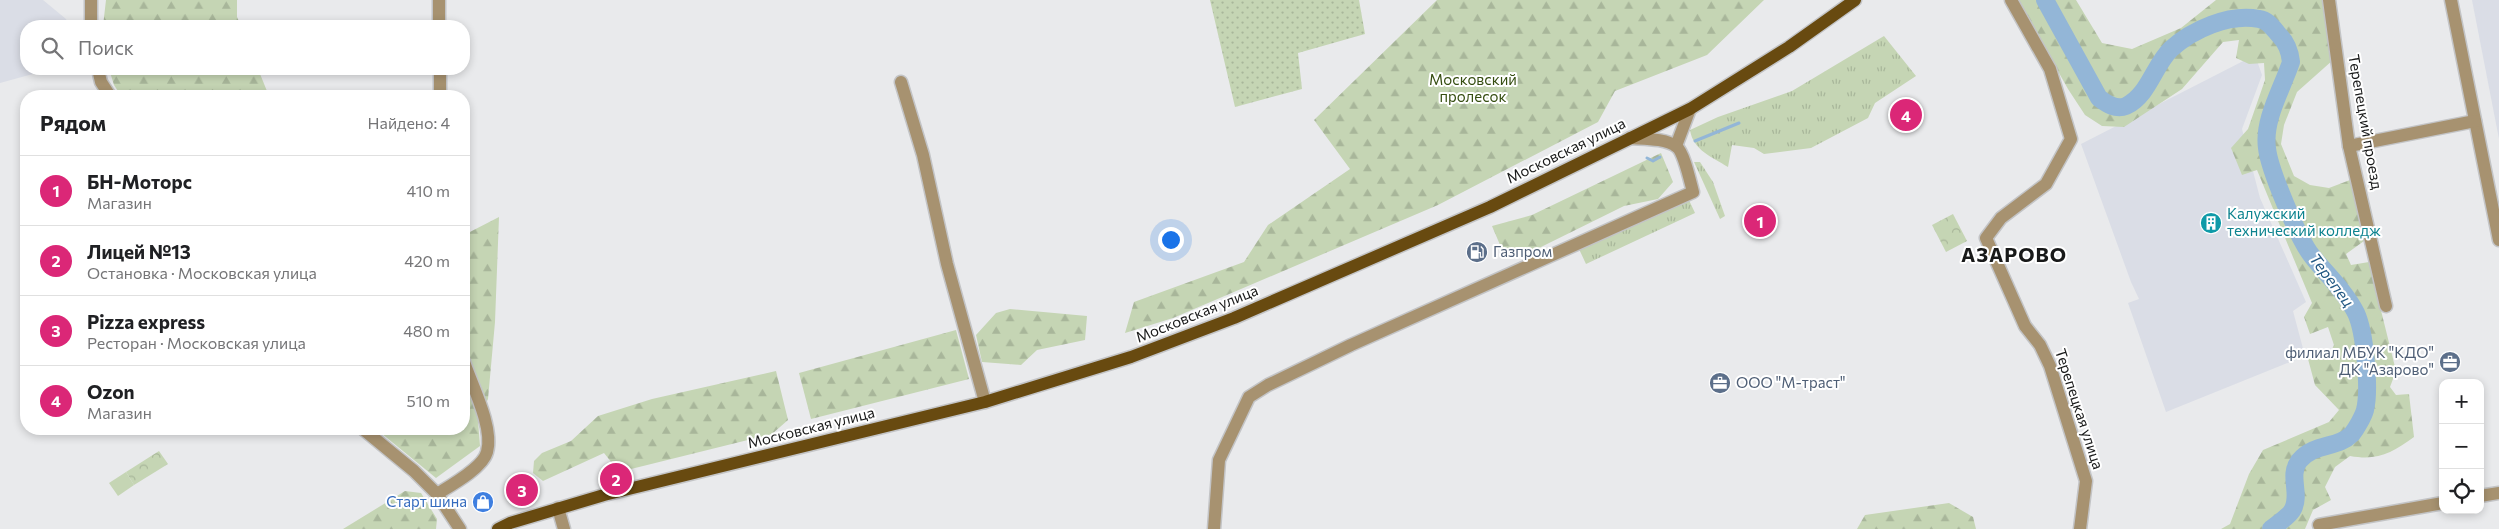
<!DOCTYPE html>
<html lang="ru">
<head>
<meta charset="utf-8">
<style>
  body { margin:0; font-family:Commissioner,sans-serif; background:#f2f2f2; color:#202124 }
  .controls { position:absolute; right:15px; bottom:15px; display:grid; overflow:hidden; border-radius:10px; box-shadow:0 2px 8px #0003 }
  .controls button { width:45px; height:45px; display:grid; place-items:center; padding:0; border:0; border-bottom:1px solid #e0e0e0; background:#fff; color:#202124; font:25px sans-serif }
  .you { position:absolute; left:1170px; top:239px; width:18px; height:18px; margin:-12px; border:4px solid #fff; border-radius:50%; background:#1a73e8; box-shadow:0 0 0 8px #1a73e833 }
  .badge { display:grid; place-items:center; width:32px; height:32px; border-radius:50%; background:#db2777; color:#fff; font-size:16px; font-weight:700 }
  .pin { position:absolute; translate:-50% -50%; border:2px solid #fff; box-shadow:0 1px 5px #0006 }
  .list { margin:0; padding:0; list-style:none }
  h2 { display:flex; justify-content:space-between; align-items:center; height:65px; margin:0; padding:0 20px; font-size:21px }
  h2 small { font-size:16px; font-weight:400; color:#757577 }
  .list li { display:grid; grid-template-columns:32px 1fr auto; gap:15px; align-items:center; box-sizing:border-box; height:70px; padding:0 20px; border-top:1px solid #e0e0e0 }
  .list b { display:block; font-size:19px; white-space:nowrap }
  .list p { margin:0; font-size:16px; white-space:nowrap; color:#757577 }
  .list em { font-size:16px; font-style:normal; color:#757577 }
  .icon { flex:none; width:28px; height:28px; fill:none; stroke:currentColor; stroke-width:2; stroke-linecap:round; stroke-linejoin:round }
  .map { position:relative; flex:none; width:2499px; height:529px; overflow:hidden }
  .search { position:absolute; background:#fff; box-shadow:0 2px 8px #0003; left:20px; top:20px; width:450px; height:55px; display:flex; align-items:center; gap:12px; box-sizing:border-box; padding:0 18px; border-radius:20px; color:#757577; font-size:19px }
  .panel { position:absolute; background:#fff; box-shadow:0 2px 8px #0003; left:20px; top:90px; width:450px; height:345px; border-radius:20px }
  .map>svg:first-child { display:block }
  .built { fill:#dadde6 }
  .grass { fill:url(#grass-tufts) }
  .forest { fill:url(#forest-firs) }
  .park { fill:url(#park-crowns) }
  .garden { fill:url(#garden-dots) }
  .pitch { fill:#c5d5b4 }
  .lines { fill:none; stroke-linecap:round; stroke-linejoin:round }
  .stream { stroke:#93b6d7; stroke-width:3 }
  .river { stroke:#93b6d7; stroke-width:18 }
  .minor-casing { stroke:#c3c4c6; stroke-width:15 }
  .major-casing { stroke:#c3c4c6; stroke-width:15 }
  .minor { stroke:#a79270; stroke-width:12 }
  .major { stroke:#684a10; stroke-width:12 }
  .labels { text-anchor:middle; stroke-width:4; stroke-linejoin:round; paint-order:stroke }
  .park-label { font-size:15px; fill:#364e11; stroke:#fff }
  .street-label { font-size:15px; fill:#181919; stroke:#fff }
  .culture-label { font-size:15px; fill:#0d838f; stroke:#fff; text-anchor:start }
  .service-label { font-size:15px; fill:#4e5e75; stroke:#fff; text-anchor:start }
  .shop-label { font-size:15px; fill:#366cbe; stroke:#fff; text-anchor:end }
  .water-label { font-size:16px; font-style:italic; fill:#215782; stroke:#fff }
  .district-label { font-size:20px; font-weight:bold; letter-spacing:1px; fill:#181919; stroke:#fff }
</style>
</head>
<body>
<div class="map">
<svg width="2499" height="529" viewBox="0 0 2499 529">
  <defs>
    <pattern id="grass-tufts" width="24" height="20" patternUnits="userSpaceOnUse" patternTransform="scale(1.25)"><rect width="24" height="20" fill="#c5d5b4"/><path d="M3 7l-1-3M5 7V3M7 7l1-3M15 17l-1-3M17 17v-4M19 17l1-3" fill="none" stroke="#a8b69a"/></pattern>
    <pattern id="forest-firs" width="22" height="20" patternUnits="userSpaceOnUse" patternTransform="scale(1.25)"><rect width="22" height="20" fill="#c5d5b4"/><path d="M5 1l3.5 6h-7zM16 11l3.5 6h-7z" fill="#a8b69a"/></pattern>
    <pattern id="park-crowns" width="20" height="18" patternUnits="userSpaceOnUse" patternTransform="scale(1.25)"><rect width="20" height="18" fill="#c5d5b4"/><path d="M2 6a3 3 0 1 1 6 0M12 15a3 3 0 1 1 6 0" fill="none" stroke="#a8b69a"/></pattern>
    <pattern id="garden-dots" width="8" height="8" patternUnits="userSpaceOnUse" patternTransform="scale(1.25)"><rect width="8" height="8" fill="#c5d5b4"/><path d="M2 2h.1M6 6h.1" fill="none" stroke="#a8b69a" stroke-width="1.8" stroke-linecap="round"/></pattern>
  </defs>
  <rect width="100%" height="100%" fill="#e9eaec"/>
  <g class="built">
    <polygon points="0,0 43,0 66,19 69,26 26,26 26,69 51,69 0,83"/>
    <polygon points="2472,0 2499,0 2499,139"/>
    <polygon points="2255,55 2262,75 2242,129 2260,198 2306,302 2293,311 2305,356 2166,412 2128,303 2139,299 2131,282 2081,144"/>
  </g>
  <g class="grass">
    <path d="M1884 36 1916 76 1875 103 1868 118 1811 148 1764 154 1754 148 1732 145 1728 167C1712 157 1693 150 1690 130L1718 117 1792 91Z"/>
    <polygon points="1694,162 1700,162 1713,182 1725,216 1720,219"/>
    <polygon points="1688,198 1695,213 1586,264 1579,249"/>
  </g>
  <g class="forest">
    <polygon points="106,0 237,0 237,17 241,26 103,26"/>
    <polygon points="1437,0 1764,0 1707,55 1615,91 1598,122 1438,205 1173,318 1125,333 1134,302 1244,262 1268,225 1350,169 1314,120"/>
    <path d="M2018 0H2076L2102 43 2132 49 2181 28 2216 0H2324L2333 60 2297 92 2284 125 2281 144 2294 176 2310 185 2329 188 2350 180 2364 241 2346 254 2351 265 2369 262 2396 371 2390 387 2396 395 2409 394 2414 437C2392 453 2378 461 2350 456L2335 467 2325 487 2331 500 2313 510 2305 529H2221L2230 524 2249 474 2263 450 2329 422 2339 410 2315 385 2308 359H2327L2334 345 2328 327 2310 334 2304 317 2312 303 2257 170 2242 175 2231 148 2248 129 2265 80 2264 63 2249 64 2236 58 2239 40 2223 42 2182 89 2124 127 2102 126 2085 115 2068 89Z"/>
    <polygon points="109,69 258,69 269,96 121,96 114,85"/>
    <polygon points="1661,153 1673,182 1658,199 1624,206 1539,248 1506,259 1492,226 1532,215"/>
    <polygon points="499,217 495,322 488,399 478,421 480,446 436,478 376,429 464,429 464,235"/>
    <polygon points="1010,309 1087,316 1085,340 1037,350 1021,365 982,362 976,335 996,313"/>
    <polygon points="956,330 969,379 811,419 799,373"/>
    <polygon points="776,371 788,420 772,434 627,470 616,468 604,453 543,481 533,473 534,461 542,453 571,441 598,416 652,399"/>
    <polygon points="405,491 421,493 437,519 436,529 343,529"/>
    <polygon points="1949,503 1973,517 1976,529 1857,529 1865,515"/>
  </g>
  <g class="park">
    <polygon points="1953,214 1967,241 1946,252 1932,225"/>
    <polygon points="159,451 168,464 134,485 126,472"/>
  </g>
  <polygon class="garden" points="1210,0 1359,0 1365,34 1298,53 1302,89 1235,107"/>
  <polygon class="pitch" points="126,472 134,485 118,496 109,483"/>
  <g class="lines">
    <g class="stream">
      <polyline points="1695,141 1739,123"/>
      <polyline points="1647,158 1653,161 1660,157"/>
    </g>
    <path class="river" d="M2045 0 2099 98C2107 104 2116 110 2126 106 2149 95 2154 65 2171 49 2192 30 2229 13 2259 19 2268 20 2273 28 2279 35 2286 42 2290 52 2291 62 2282 89 2263 120 2267 148 2269 169 2299 240 2312 256 2327 275 2345 291 2356 313 2365 332 2370 390 2365 410 2363 417 2356 429 2352 434 2337 449 2315 442 2299 461 2288 476 2301 493 2293 509 2290 516 2277 524 2271 529"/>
    <g class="minor-casing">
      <g id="minor">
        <polyline points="2011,0 2050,69 2071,139 2046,184 2001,218 1986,238 2025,326 2040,345 2050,366 2086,481 2080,529"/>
        <polyline points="2329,0 2349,146 2386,306"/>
        <polyline points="2451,0 2499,240"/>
        <polyline points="91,26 91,0"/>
        <polyline points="439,26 439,0"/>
        <polyline points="98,69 101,82 110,96"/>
        <polyline points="440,69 440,96"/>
        <polyline points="901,82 923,155 947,264 985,402"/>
        <polyline points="1676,146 1690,109"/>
        <polyline points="2349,146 2475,121"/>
        <polyline points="363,429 414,471 437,494 460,529"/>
        <path d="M437 494C450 486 483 468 487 452 494 428 472 385 464 362"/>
        <polyline points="2480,496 2499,493"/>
        <polyline points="558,508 564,529"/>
        <polyline points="2319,525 2443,503"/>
        <path d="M1214 529 1219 460 1249 397 1268 385 1351 345 1693 192C1690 181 1684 153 1677 147 1666 138 1643 139 1630 138"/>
      </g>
    </g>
    <g class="major-casing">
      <polyline id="major" points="498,529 510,523 604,495 985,402 1131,357 1234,318 1490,207 1690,109 1789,47 1855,0"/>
    </g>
    <use href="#minor" class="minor"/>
    <use href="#major" class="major"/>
  </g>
  <defs>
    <g id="building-disc" transform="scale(1.125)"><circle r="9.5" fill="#0f9aa8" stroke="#fff"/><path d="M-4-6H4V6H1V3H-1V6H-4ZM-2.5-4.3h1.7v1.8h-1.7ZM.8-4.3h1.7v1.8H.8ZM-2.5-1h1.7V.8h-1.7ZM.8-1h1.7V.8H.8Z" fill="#fff"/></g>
    <g id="fuel-disc" transform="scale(1.125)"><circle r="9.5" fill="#5c6f8a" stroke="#fff"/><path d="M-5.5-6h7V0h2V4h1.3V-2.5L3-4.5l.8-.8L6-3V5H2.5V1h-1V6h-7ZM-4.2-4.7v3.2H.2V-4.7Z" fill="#fff"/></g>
    <g id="office-disc" transform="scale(1.125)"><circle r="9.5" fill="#5c6f8a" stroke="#fff"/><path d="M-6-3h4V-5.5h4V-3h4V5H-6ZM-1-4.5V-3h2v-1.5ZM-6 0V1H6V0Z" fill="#fff"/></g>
    <g id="shop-disc" transform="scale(1.125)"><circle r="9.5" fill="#3f7fe0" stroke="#fff"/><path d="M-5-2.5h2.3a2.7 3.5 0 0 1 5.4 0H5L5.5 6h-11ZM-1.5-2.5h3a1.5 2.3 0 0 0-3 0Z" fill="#fff"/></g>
  </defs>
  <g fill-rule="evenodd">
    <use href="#building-disc" x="2211" y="223"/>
    <use href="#fuel-disc" x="1477" y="252"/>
    <use href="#office-disc" x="2450" y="362"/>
    <use href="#office-disc" x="1720" y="383"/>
    <use href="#shop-disc" x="483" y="502"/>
  </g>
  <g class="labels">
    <g class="park-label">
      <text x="1473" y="85">Московский<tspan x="1473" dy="17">пролесок</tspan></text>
    </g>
    <g class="street-label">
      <text transform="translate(2365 122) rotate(80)" y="5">Терепецкий проезд</text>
      <text transform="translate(1566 151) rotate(-26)" y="5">Московская улица</text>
      <text transform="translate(1197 314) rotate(-22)" y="5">Московская улица</text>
      <text transform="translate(2079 409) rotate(72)" y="5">Терепецкая улица</text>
      <text transform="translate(811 428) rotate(-14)" y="5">Московская улица</text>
    </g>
    <g class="culture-label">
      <text x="2227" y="219">Калужский<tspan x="2227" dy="17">технический колледж</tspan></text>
    </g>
    <g class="service-label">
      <text x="1493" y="257">Газпром</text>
      <text x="2434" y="358" text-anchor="end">филиал МБУК "КДО"<tspan x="2434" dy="17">ДК "Азарово"</tspan></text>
      <text x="1736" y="388">ООО "М-траст"</text>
    </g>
    <g class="shop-label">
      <text x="467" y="507">Старт шина</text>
    </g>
    <g class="water-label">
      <text transform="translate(2332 280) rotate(53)" y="6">Терепец</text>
    </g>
    <g class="district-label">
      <text x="2014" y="262">АЗАРОВО</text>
    </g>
  </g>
</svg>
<div class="controls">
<button>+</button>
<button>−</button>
<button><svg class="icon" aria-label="locate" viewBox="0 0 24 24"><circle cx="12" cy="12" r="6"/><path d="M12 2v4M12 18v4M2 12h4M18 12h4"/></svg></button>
</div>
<div class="you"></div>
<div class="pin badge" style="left:1760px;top:221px">1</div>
<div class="pin badge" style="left:616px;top:479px">2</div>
<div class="pin badge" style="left:522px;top:490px">3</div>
<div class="pin badge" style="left:1906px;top:115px">4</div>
<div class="search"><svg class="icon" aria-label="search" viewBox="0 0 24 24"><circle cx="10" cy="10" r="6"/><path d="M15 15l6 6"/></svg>Поиск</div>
<section class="panel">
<h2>Рядом<small>Найдено: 4</small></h2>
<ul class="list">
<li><span class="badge">1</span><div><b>БН-Моторс</b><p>Магазин</p></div><em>410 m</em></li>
<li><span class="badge">2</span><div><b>Лицей №13</b><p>Остановка · Московская улица</p></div><em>420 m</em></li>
<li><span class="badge">3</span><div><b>Pizza express</b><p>Ресторан · Московская улица</p></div><em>480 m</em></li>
<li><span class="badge">4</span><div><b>Ozon</b><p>Магазин</p></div><em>510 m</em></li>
</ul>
</section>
</div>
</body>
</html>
